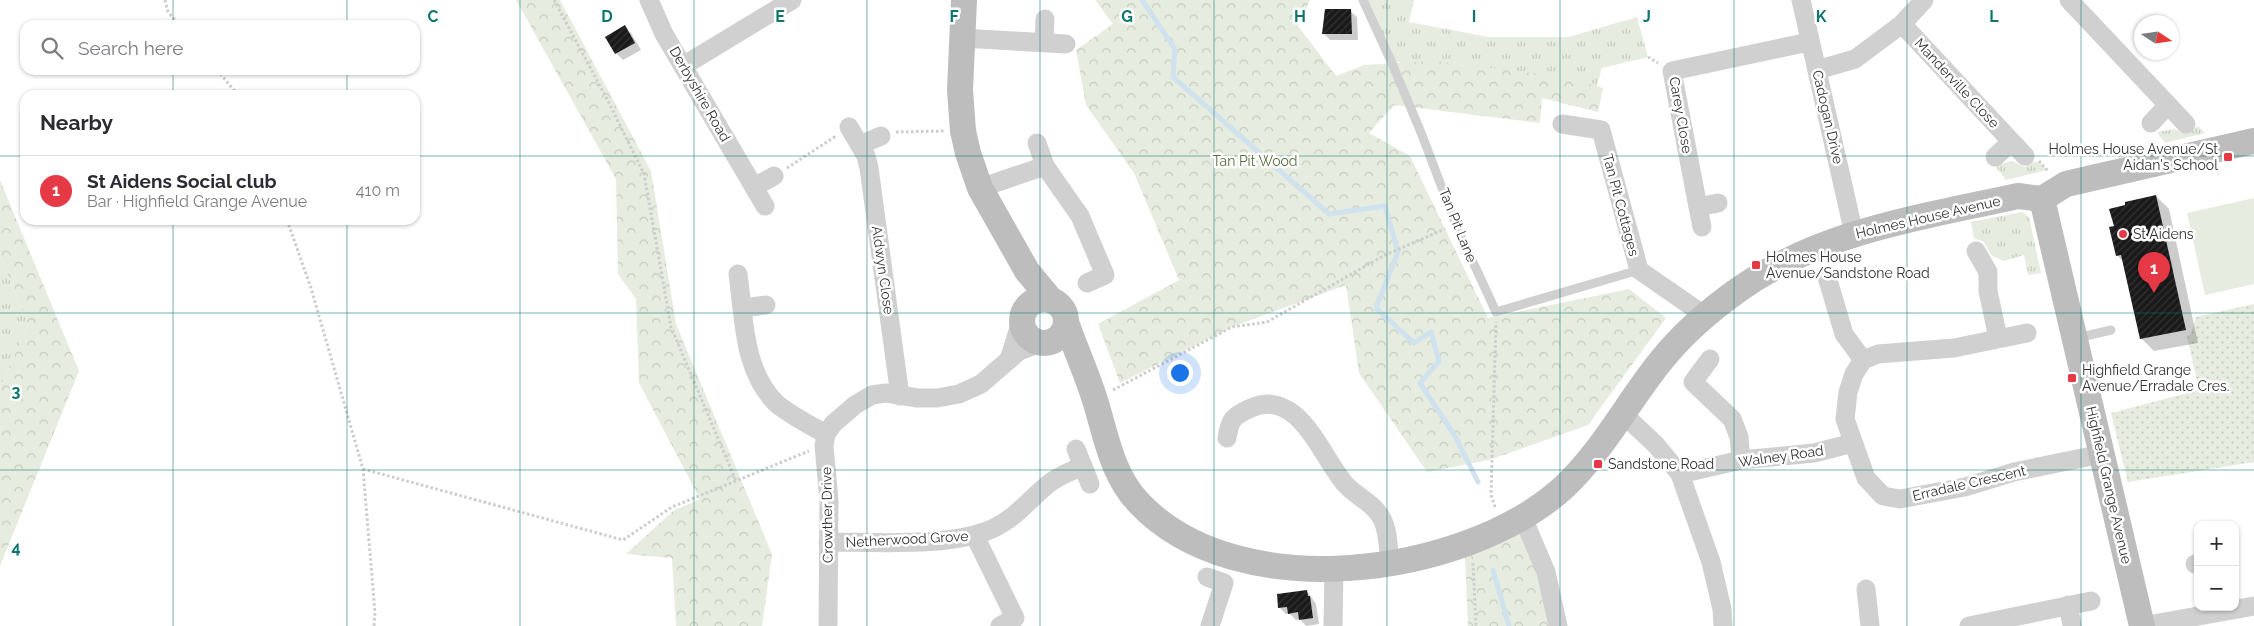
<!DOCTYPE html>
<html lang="en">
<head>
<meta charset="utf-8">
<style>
  body { margin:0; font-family:Raleway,sans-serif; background:#f2f2f3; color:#2b2b33 }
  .controls { position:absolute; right:15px; bottom:15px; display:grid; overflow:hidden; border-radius:10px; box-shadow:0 1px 4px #0004 }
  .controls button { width:45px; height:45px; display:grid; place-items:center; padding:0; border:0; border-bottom:1px solid #e1e1e2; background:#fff; color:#2b2b33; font:25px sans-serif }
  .compass { position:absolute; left:2134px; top:15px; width:45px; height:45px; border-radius:50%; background:#fff; box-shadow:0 1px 4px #0004; rotate:102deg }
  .you { position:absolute; left:1179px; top:372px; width:18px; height:18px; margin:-12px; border:4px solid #fff; border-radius:50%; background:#1a73e8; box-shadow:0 0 0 8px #1a73e833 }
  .badge { display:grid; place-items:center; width:32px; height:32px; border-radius:50%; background:#e63946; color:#fff; font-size:16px; font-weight:700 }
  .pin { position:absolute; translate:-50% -41px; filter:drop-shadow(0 1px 2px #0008) }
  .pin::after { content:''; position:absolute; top:26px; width:18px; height:15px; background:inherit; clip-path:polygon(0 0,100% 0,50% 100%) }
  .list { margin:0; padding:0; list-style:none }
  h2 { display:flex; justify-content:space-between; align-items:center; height:65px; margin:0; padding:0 20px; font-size:21px }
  h2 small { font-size:16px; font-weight:400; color:#7c7c81 }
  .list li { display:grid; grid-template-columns:32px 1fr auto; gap:15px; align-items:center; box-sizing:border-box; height:70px; padding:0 20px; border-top:1px solid #e1e1e2 }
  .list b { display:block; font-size:19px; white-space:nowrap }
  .list p { margin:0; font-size:16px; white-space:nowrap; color:#7c7c81 }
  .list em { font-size:16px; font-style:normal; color:#7c7c81 }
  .icon { flex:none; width:28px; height:28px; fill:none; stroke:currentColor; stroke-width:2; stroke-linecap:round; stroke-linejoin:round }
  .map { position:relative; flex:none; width:2254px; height:626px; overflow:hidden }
  .search { position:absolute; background:#fff; box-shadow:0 1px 4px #0004; left:20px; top:20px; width:400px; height:55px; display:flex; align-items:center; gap:12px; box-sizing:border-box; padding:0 18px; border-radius:15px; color:#7c7c81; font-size:19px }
  .panel { position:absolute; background:#fff; box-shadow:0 1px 4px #0004; left:20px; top:90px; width:400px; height:135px; border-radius:15px }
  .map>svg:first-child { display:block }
  .grass { fill:url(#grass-tufts) }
  .forest { fill:url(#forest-crowns) }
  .park { fill:url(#park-dots) }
  .pitch { fill:#e6ecdf }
  .shadow { fill:#0003 }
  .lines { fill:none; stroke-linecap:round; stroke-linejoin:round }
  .stream { stroke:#cfe2ee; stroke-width:5 }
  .building { fill:url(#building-hatch) }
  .path { stroke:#cdcdcd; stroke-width:3; stroke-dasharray:2.5 2.5; stroke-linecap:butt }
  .lane { stroke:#d0d0d0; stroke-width:9 }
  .street { stroke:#d0d0d0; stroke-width:19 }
  .secondary { stroke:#bdbdbd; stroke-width:26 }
  .grid { fill:none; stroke:#0f766e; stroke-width:1; stroke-opacity:0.55 }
  .poi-dot { fill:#e63946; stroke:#fff; stroke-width:2 }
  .labels { text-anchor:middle; stroke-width:5; stroke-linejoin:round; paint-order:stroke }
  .street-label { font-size:14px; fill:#333; stroke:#fff }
  .poi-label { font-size:14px; fill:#333; stroke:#fff; text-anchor:start }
  .park-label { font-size:14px; fill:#56703f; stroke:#fff }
  .grid-label { font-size:16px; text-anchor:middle; font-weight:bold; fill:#0f766e; stroke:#fff; stroke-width:5; stroke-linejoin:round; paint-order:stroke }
</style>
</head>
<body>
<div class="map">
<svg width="2254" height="626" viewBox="0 0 2254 626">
  <defs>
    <pattern id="grass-tufts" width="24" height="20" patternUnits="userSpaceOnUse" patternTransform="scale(1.25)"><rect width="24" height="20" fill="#e6ecdf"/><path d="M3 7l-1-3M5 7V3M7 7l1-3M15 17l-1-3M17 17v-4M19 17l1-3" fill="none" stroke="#c6cbc0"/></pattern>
    <pattern id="forest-crowns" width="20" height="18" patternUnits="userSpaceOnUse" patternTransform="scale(1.25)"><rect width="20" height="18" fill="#e6ecdf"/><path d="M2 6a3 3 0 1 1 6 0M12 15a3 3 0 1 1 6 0" fill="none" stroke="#c6cbc0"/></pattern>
    <pattern id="park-dots" width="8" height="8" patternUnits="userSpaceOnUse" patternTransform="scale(1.25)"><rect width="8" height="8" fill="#e6ecdf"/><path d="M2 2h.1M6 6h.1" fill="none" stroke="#c6cbc0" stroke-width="1.8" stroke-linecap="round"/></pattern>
    <pattern id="building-hatch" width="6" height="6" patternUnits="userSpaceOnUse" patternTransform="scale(1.25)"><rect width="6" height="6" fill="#1a1a1a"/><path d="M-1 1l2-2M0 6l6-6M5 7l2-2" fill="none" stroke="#333"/></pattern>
  </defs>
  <rect width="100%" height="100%" fill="#fff"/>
  <g class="grass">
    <polygon points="1363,0 1414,0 1409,22 1488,37 1569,37 1637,17 1648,57 1602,68 1594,95 1391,61"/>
    <polygon points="2198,126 2205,133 2165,143 2157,132 2174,129 2185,133 2192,128 2194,129"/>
    <polygon points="2012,161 2025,167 2031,161 2041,163 2047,170 2006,180 1996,167 1997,165"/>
    <polygon points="2022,212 2029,217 2041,273 2028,275 2024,255 2004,261 1997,258 1991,255 1984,242 1974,238 1971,222"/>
    <polygon points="0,255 28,324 0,388"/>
  </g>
  <g class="forest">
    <polygon points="516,0 560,0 651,171 676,324 772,554 762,626 676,626 672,558 626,554 673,511 700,499 639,383 636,299 618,274 616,179"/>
    <polygon points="1095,0 1310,0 1298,26 1336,76 1364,65 1434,61 1567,77 1603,88 1598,112 1542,98 1540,123 1394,105 1369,133 1410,156 1488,318 1629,289 1666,318 1588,425 1489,460 1427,472 1359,373 1346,285 1232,327 1120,383 1098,324 1179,280 1134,173 1086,105 1076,50 1113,24"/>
    <polygon points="0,180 79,371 0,566 0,388 28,324 0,255"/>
    <polygon points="1520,533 1538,575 1548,626 1468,626 1465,557"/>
  </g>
  <polygon class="park" points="2254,304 2254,462 2128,482 2111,413 2199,390 2187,336 2191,334 2196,317"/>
  <polygon class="pitch" points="2254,198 2254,284 2205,295 2187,213"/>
  <g class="shadow">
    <polygon points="1350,11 1357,17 1358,40 1330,40 1323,33"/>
    <polygon points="624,27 631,33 641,50 623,60 616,53 607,37"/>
    <polygon points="2156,196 2169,209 2198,343 2154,351 2141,338 2124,262 2117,255 2115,227"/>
    <polygon points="1307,591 1316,604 1319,624 1306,626 1300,619 1296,620 1290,614 1286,614 1280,608"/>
  </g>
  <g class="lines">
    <g class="stream">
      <polyline points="1142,0 1175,49 1173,77 1329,214 1385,206 1398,252 1376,308 1414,343 1431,332 1439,361 1420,383 1455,436 1478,482"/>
      <polyline points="1493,570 1509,626"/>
    </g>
  </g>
  <g class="building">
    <polygon points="1325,9 1351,9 1352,34 1322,34"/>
    <polygon points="625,25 635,43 615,54 605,37"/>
    <polygon points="2156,195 2186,330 2140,339 2121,255 2116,256 2109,227 2114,226 2109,209 2125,205 2125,202"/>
    <polygon points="1307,590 1308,596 1310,596 1313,618 1299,620 1298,612 1288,614 1287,607 1278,608 1277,594"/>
  </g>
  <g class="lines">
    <g class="path">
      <polyline points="165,0 168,12 179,25"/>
      <polyline points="554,0 608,101 644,174 671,327 736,481"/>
      <polyline points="1648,57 1658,63"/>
      <polyline points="217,70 238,95"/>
      <polyline points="896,132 945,131"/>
      <polyline points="2039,161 2048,171"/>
      <polyline points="787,168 836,136"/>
      <polyline points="287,220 311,288 363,469 375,613 374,626"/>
      <polyline points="1113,390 1232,327 1267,322 1385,255 1445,229"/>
      <polyline points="363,469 623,540 672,507 809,451"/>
      <polyline points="1495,507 1491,495 1496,322"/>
      <polyline points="1473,563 1476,626"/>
    </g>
    <g class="lane">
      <polyline points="1363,0 1391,61 1422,135 1456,225 1496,312 1639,270"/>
      <polyline points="2077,338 2111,330"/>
    </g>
    <g class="street">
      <polyline points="649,0 664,34 765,206"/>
      <polyline points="1801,0 1854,234"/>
      <polyline points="2069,0 2186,124"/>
      <polyline points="1902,24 2025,156"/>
      <polyline points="962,38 1066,44"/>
      <polyline points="1044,42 1045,19"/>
      <polyline points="683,66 792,0"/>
      <polyline points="1817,70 1855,59 1902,24 1924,0"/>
      <polyline points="2151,123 2168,105"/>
      <polyline points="1562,124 1601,130 1639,270 1704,315"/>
      <polyline points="849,127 866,156 869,168 900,396"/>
      <polyline points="1037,143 1045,166"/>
      <polyline points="860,145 881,136"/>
      <polyline points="1995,157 2011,142"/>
      <polyline points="754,187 774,176"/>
      <polyline points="980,188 1045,166 1080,216 1105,275 1087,283"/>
      <polyline points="1698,207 1672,71 1809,42"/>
      <polyline points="1702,227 1698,207 1718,203"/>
      <polyline points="1976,251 1988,272 1988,291 1998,338"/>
      <path d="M738 274C744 317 743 372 777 404 792 416 809 425 826 434"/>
      <polyline points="1827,277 1844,334 1863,360"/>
      <polyline points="743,308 766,305"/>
      <polyline points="2027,333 1954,348 1878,354 1863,360 1854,374 1848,392 1845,419 1866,478 1883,496 1900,499 1965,487 2014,472 2102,454"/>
      <polyline points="1710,359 1693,382 1732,419 1739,437 1741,460"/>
      <polyline points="1009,360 1022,318"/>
      <polyline points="1623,414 1656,445 1680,474 1711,562 1722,609 1723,626"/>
      <path d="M1227 438C1230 419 1233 416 1251 408 1299 387 1321 457 1346 485 1357 497 1374 503 1382 519 1389 532 1388 550 1390 564"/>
      <polyline points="1076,449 1090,484"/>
      <polyline points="1680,474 1741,460 1814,453 1853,443"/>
      <polyline points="1523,518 1546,572 1558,626"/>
      <polyline points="975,536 1015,618 1000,626"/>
      <path d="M828 542C874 542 955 548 996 527 1016 517 1029 500 1046 486 1057 476 1070 472 1083 466"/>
      <polyline points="2195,564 2198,563"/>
      <polyline points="1207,577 1224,583 1210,626"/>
      <polyline points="1866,589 1870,626"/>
      <polyline points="2068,605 2072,625"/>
      <polyline points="828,626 829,501 824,446 826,434 833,424 855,405 872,395 886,393 918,398 937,398 959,394 981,384 1019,351 1040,343"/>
      <polyline points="1333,626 1334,569"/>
      <polyline points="1969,626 2091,601"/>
      <polyline points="2142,626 2254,606"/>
    </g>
    <g class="secondary">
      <polyline points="964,0 960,90 963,131 968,153 980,188 1027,271 1051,300"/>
      <polyline points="2042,199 2142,626"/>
      <circle cx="1044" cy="321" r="22"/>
      <path d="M1066 322C1075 348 1086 372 1094 397 1106 434 1111 474 1139 503 1237 607 1464 577 1563 488 1602 452 1627 403 1660 362 1683 333 1711 309 1741 288 1822 231 1923 217 2018 196L2042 199 2066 184 2254 141"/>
    </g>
  </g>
  <path class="grid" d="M173 0V25M347 0V25M520 0V626M694 0V626M867 0V626M1040 0V626M1214 0V626M1387 0V626M1560 0V626M1734 0V626M1907 0V626M2081 0V626M173 70V95M347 70V95M0 156H25M415 156H2254M173 220V626M347 220V626M0 313H2254M0 470H2254"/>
  <g class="poi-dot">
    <rect x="2223" y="152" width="10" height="10" rx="2.5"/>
    <circle cx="2123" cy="234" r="5"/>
    <rect x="1751" y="260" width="10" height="10" rx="2.5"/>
    <rect x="2067" y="373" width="10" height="10" rx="2.5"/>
    <rect x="1593" y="459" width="10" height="10" rx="2.5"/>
  </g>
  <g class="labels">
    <g class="street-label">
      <text transform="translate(1957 83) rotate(47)" y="5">Manderville Close</text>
      <text transform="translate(700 94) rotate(60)" y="5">Derbyshire Road</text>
      <text transform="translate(1681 115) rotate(80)" y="5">Carey Close</text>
      <text transform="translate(1828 117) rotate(77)" y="5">Cadogan Drive</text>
      <text transform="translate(1621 205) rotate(75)" y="5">Tan Pit Cottages</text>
      <text transform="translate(1928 217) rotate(-13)" y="5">Holmes House Avenue</text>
      <text transform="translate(1458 225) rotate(68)" y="5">Tan Pit Lane</text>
      <text transform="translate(883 270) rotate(82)" y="5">Aldwyn Close</text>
      <text transform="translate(1781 456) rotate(-8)" y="5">Walney Road</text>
      <text transform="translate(1969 483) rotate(-13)" y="5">Erradale Crescent</text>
      <text transform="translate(2109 485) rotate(77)" y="5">Highfield Grange Avenue</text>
      <text transform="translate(827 515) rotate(-91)" y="5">Crowther Drive</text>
      <text transform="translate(907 539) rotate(-3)" y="5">Netherwood Grove</text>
    </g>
    <g class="poi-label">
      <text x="2218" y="154" text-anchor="end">Holmes House Avenue/St<tspan x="2218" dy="16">Aidan's School</tspan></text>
      <text x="2133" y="239">St Aidens</text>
      <text x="1766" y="262">Holmes House<tspan x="1766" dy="16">Avenue/Sandstone Road</tspan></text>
      <text x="2082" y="375">Highfield Grange<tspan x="2082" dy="16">Avenue/Erradale Cres.</tspan></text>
      <text x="1608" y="469">Sandstone Road</text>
    </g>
    <g class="park-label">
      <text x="1255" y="166">Tan Pit Wood</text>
    </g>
  </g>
  <g class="grid-label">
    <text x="433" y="22">C</text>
    <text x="607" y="22">D</text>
    <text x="780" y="22">E</text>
    <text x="954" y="22">F</text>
    <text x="1127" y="22">G</text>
    <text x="1300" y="22">H</text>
    <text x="1474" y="22">I</text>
    <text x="1647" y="22">J</text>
    <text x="1821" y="22">K</text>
    <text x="1994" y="22">L</text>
    <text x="16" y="397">3</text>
    <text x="16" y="553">4</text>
  </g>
</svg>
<div class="controls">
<button>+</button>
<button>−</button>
</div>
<svg class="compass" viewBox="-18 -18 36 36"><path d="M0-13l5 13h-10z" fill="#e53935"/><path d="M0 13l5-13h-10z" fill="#7c7c81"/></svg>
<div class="you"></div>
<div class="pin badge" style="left:2154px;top:293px">1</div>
<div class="search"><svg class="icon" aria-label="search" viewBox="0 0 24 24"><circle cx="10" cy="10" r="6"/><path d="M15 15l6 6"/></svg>Search here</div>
<section class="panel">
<h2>Nearby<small></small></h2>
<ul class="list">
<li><span class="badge">1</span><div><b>St Aidens Social club</b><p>Bar · Highfield Grange Avenue</p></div><em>410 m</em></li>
</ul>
</section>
</div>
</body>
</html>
